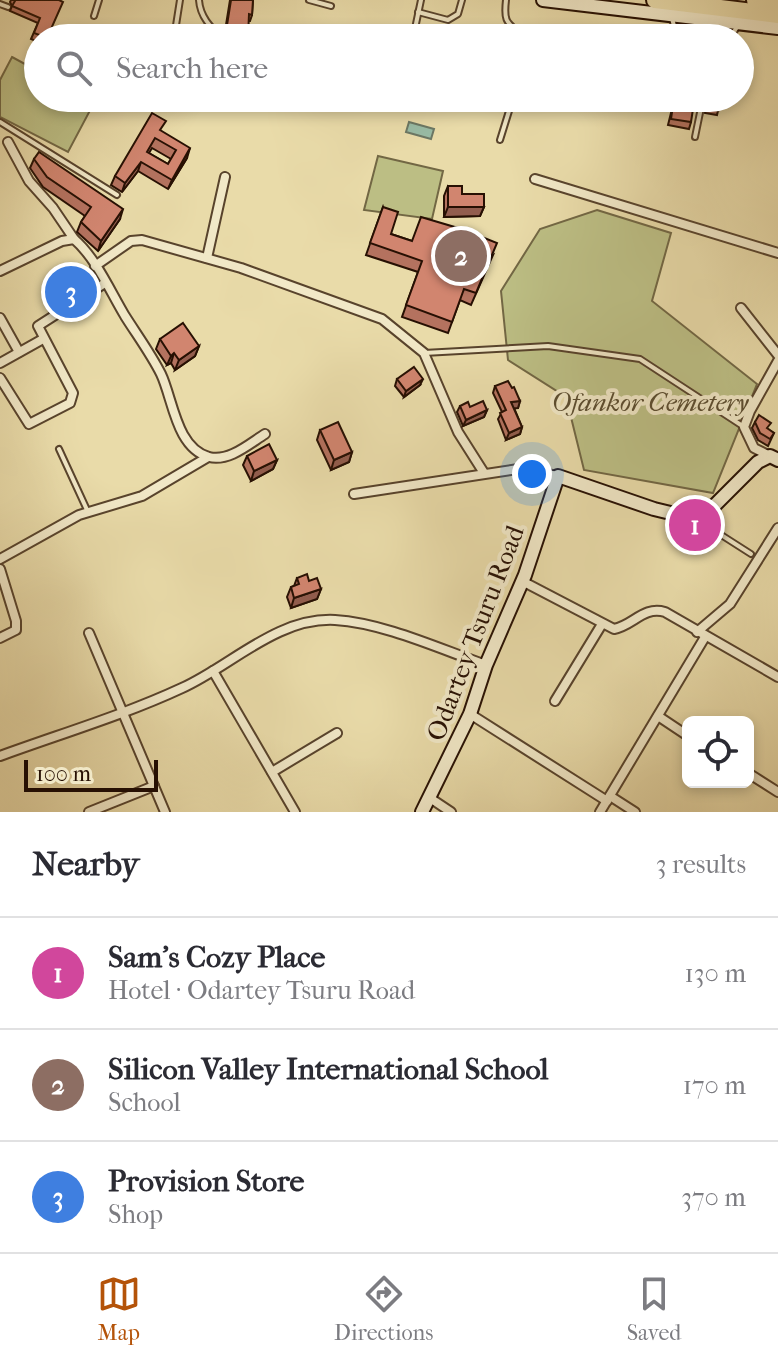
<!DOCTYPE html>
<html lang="en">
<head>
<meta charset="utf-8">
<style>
  body { margin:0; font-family:"IM FELL French Canon",serif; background:#f7f7f7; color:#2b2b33 }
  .controls { position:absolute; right:24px; bottom:24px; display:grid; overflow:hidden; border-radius:12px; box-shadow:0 4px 12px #0003 }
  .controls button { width:72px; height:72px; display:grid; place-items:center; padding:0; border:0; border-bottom:2px solid #e1e1e2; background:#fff; color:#2b2b33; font:40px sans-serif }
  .scale { position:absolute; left:24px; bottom:20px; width:134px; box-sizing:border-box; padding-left:8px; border:4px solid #271003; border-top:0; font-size:22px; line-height:28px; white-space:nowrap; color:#271003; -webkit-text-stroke:6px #f1e8c7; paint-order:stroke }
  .you { position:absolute; left:532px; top:474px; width:28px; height:28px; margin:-20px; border:6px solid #fff; border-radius:50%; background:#1a73e8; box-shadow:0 0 0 12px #1a73e833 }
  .badge { display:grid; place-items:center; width:52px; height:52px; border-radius:50%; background:#b45309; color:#fff; font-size:26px; font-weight:700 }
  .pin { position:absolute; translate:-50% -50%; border:4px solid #fff; box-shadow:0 2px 8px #0006 }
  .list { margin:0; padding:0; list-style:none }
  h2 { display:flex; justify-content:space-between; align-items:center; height:104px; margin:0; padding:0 32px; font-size:34px }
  h2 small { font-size:26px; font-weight:400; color:#7c7c81 }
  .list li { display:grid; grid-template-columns:52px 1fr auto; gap:24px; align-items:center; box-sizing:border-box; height:112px; padding:0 32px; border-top:2px solid #e1e1e2 }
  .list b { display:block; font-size:30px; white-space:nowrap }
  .list p { margin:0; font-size:26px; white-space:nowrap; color:#7c7c81 }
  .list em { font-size:26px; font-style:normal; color:#7c7c81 }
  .icon { flex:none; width:44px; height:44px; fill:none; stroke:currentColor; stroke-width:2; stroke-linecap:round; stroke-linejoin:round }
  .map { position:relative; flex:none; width:778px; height:812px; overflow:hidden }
  .search { position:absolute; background:#fff; box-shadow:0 4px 12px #0003; left:24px; right:24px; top:24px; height:88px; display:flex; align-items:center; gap:20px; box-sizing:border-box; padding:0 28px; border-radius:44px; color:#7c7c81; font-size:30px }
  .sheet { height:440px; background:#fff }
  nav { display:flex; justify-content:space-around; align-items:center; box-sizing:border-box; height:112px; border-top:2px solid #e1e1e2; background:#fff; font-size:22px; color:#7c7c81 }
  nav a { display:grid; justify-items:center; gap:4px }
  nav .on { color:#b45309 }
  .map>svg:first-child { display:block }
  .green { fill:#bcbe84; stroke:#726744; stroke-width:2 }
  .water { fill:#98bba5; stroke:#6b7764; stroke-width:2 }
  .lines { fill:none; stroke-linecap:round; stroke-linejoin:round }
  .lane-casing { stroke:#58432c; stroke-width:8 }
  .street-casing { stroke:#58432c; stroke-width:12 }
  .secondary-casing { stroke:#271003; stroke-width:16 }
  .highway-casing { stroke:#271003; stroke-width:20 }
  .lane { stroke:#f1e8c7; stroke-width:4 }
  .street { stroke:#f1e8c7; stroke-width:8 }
  .secondary { stroke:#f1e8c7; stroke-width:12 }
  .highway { stroke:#e9dba9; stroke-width:16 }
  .wall { fill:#b4725f; stroke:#271003; stroke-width:2; fill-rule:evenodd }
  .shaded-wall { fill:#925d4e; stroke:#271003; stroke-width:2 }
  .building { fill:#d1856f; stroke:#271003; stroke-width:2; fill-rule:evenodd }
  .labels { text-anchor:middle; stroke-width:8; stroke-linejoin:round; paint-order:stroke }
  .park-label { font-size:26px; font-style:italic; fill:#5b4d30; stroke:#f1e8c7 }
  .street-label { font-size:26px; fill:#271003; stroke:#f1e8c7 }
</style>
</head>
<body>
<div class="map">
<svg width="778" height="812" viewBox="0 0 778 812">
  <rect width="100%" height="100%" fill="#e9dba9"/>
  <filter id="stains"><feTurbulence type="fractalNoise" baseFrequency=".0025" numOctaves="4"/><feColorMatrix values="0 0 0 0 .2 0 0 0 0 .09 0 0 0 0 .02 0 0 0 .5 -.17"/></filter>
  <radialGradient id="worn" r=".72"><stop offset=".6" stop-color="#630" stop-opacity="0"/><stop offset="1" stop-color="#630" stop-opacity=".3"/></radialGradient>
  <g class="green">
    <polygon points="12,57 38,71 38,98 89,98 95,101 68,152 0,117 0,80"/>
    <polygon points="378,156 443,171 432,219 364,210"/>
    <polygon points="597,210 671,233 652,301 757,384 713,493 584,470 566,397 508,360 501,291 540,229"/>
  </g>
  <polygon class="water" points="409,122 434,129 431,139 406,132"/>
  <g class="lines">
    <g class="lane-casing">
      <g id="lane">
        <path d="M199 0C200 15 210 29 223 36"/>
        <polyline points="309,0 331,6"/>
        <path d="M506 0C503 26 509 22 525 38"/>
        <polyline points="0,4 8,7"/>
        <polyline points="418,12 448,20 458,14 462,0"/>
        <polyline points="94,16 99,0"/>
        <polyline points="672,18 677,38"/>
        <polyline points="415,30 446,34 450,38"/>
        <polyline points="174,38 180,0"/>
        <polyline points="413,38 421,0"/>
        <polyline points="730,38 737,27"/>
        <polyline points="421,98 426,98"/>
        <polyline points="682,98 685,102 702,103"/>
        <polyline points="368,106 371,98"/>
        <polyline points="0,122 117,195"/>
        <polyline points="695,137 703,98"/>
        <polyline points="500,140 513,98"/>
        <polyline points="424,353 548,346 640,359 744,427"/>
        <polyline points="59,449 88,512"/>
        <polyline points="703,514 715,531 751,554"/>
      </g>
    </g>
    <g class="street-casing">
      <g id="street">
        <polyline points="8,142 29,181 53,208 74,239"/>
        <polyline points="535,179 778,253"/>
        <polyline points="207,258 225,177"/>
        <polyline points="95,266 131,241 142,240 241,268 382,319 424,353 458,432 484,473"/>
        <path d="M0 271 62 241 74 239C96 258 110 291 125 316 137 335 151 354 161 374 173 399 176 448 209 457 229 462 249 444 265 434"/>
        <polyline points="741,308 778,355"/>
        <polyline points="0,318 19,352"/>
        <polyline points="0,363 43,339"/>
        <polyline points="0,378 29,424 70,403 73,393 38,326 105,283"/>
        <polyline points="770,456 754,448 744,427 750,411 778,361"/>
        <polyline points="354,494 518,469 558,476"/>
        <polyline points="0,559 79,515 142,496 208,457"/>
        <polyline points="0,569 16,621 16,630 0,638"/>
        <path d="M522 581 614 629C634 625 643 606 665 612L778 677"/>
        <polyline points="697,632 730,604 778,528"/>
        <polyline points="89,633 165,812"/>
        <polyline points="213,671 295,812"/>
        <polyline points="555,701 602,624"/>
        <polyline points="470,714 607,801"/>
        <polyline points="658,716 688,736"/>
        <path d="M0 756C60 734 124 715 182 688 231 666 277 617 335 620 384 623 440 649 486 665"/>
        <polyline points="272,772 337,733"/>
        <polyline points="748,773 778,792"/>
        <polyline points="610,796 635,812"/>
        <polyline points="430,798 451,812"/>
        <polyline points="89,812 154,786"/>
        <polyline points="600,812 705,637"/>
      </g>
    </g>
    <g class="secondary-casing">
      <g id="secondary">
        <polyline points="543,0 778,28"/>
        <polyline points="422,812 470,714 486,665 525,575 558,476 654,509 687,517 711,509 758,462 770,456 778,460"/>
      </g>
    </g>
    <g class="highway-casing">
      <g id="highway">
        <polyline points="655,0 778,15"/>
        <polyline points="755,0 778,3"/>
      </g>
    </g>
    <use href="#lane" class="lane"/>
    <use href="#street" class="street"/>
    <use href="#secondary" class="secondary"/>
    <use href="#highway" class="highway"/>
  </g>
  <g class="wall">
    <polygon points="11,0 59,0 47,38 38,38 38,42 31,39 38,23 10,11 12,6 10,2"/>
    <polygon points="230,0 253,0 252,15 250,21 248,21 248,38 229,38 225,31"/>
    <polygon points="708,98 721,98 717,115 705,113"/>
    <polygon points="673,105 691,122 689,129 668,125"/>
    <path d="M161 131 187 158 168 189 138 171 122 192 111 185 115 176ZM152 148 171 159 168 164 149 153Z"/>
    <polygon points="34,159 120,219 98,251 77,232 81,222 85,216 43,187 30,168"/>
    <polygon points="448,186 484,207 480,216 444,217 444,196"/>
    <polygon points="383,207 391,234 412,241 458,228 444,261 467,271 493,255 471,305 460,300 448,333 402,317 418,272 366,255"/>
    <polygon points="160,339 199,346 195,356 175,370 171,363 167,365 156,349"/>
    <polygon points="397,379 420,385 404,397 395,386"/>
    <polygon points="495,386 512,388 520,401 518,408 514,408 522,427 520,434 506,440 498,419 502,412 493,393"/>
    <polygon points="460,406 487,410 484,417 463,426 457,412"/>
    <polygon points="755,422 774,433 768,446 758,440 752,428"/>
    <polygon points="320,430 352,452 349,462 331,470 317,440"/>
    <polygon points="247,456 277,460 273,469 251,481 243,465"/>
    <polygon points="297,578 309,581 321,589 317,599 291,608 287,597 291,587 294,586"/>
  </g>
  <g class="shaded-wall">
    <polygon points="190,148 187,158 168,189 172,180"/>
    <polygon points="141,162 138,171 122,192 125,183"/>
    <polygon points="448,207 484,207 480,216 444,217"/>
    <polygon points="123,209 120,219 98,251 101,241"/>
    <polygon points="199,346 195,356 175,370 179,360"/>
    <polygon points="174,353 171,363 167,365 171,356"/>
    <polygon points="423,379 420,385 404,397 406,391"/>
    <polygon points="520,401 518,408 509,409 511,402"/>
    <polygon points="487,410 484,417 463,426 466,420"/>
    <polygon points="522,427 520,434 506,440 509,433"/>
    <polygon points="352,452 349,462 331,470 334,460"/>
    <polygon points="277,460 273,469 251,481 254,471"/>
    <polygon points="321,589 317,599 291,608 294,598"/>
  </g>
  <g class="building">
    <polygon points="14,0 59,0 63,2 47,38 34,33 40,18 12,6 15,1"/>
    <polygon points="231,0 253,0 252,15 249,14 248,38 234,36 227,25"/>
    <polygon points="709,98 721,98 719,110 707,108"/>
    <polygon points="673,105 693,109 691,122 671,119"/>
    <path d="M152 113 166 121 160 130 190 148 172 180 141 162 125 183 115 176ZM155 138 176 150 168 164 147 152Z"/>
    <polygon points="39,152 123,209 101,241 81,222 91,207 47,177 34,159"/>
    <polygon points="448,186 462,186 462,194 484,194 484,207 448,207"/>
    <polygon points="383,207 398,212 391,234 412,241 421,217 458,228 444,261 467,271 482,237 497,243 476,293 464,289 452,322 406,305 422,261 370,243"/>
    <polygon points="183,323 199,346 179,360 174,353 171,356 160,339"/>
    <polygon points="414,367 423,379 406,391 397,379"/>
    <polygon points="508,381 512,388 514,387 520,401 511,402 522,427 509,433 500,413 506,410 495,386"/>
    <polygon points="483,401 487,410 466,420 460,406 468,402 470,407"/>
    <polygon points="759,415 771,423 767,428 774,433 770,439 760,433 755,422"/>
    <polygon points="338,422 352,452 334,460 320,430"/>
    <polygon points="269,444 277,460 254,471 247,456"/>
    <polygon points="307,574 309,581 317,578 321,589 294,598 291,587 299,584 297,578"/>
  </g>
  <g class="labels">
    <g class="park-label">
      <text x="650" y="411">Ofankor Cemetery</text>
    </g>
    <g class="street-label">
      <text transform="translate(475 633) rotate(-69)" y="9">Odartey Tsuru Road</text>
    </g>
  </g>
  <rect width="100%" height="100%" filter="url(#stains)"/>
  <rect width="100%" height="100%" fill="url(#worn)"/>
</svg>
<div class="controls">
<button><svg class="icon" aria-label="locate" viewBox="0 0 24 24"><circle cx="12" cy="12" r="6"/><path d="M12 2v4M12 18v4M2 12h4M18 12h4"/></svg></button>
</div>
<div class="scale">100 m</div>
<div class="you"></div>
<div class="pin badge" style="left:695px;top:525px;background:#d1479c">1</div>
<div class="pin badge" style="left:461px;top:256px;background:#8d6e63">2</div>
<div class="pin badge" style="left:71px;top:292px;background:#3f7fe0">3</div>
<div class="search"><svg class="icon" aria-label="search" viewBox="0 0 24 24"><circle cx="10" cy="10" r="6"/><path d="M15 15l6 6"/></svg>Search here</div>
</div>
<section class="sheet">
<h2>Nearby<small>3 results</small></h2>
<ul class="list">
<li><span class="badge" style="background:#d1479c">1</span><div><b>Sam's Cozy Place</b><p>Hotel · Odartey Tsuru Road</p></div><em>130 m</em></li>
<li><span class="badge" style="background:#8d6e63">2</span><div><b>Silicon Valley International School</b><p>School</p></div><em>170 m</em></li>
<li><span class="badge" style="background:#3f7fe0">3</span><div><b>Provision Store</b><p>Shop</p></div><em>370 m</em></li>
</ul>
</section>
<nav>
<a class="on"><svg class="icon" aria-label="map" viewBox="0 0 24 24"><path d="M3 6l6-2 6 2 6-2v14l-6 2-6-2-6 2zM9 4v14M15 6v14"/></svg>Map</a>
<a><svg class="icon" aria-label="directions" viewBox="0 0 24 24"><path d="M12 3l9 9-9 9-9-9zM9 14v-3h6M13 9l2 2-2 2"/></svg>Directions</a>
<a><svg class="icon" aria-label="saved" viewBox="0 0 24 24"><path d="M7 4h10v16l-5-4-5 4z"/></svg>Saved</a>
</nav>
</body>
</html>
